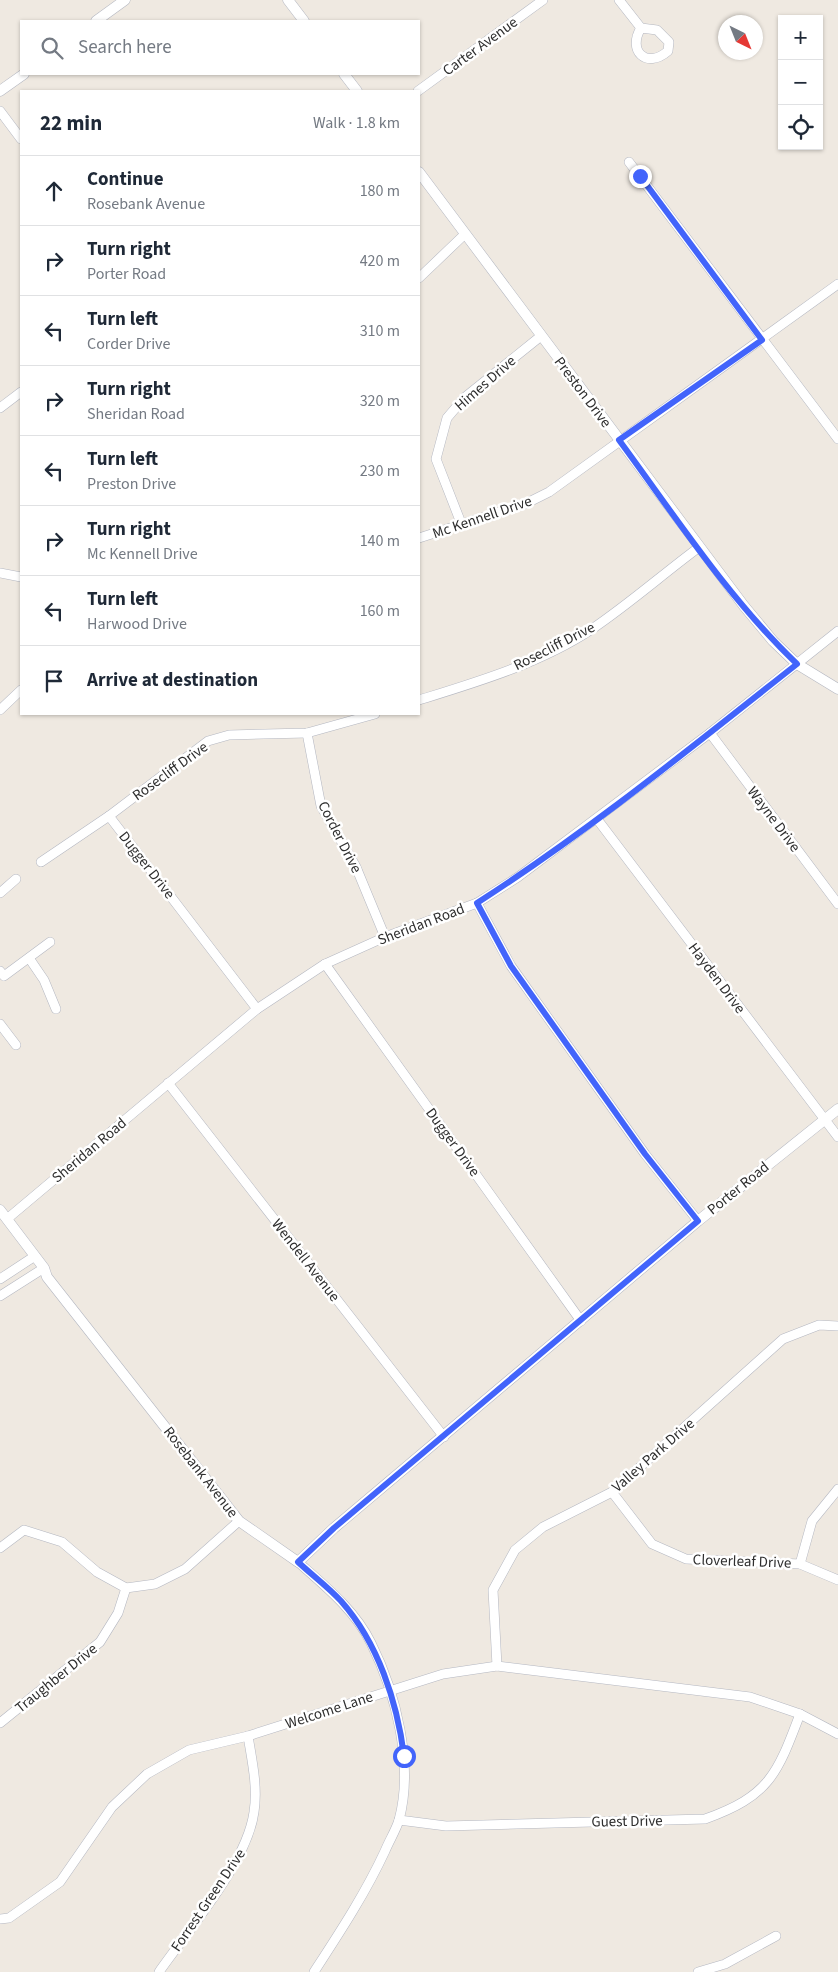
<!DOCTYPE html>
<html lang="en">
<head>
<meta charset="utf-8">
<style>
  body { margin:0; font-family:"Source Sans 3",sans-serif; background:#f2f2f3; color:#1f2937 }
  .controls { position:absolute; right:15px; top:15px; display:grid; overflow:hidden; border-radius:0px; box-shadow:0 1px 4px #0004 }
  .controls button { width:45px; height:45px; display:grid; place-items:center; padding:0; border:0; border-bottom:1px solid #e0e1e3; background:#fff; color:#1f2937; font:25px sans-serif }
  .compass { position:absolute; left:718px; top:15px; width:45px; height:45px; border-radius:50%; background:#fff; box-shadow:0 1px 4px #0004; rotate:137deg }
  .stop { position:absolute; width:15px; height:15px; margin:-11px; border:4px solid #4264fb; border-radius:50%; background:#fff }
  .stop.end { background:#4264fb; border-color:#fff; box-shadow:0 1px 5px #0008 }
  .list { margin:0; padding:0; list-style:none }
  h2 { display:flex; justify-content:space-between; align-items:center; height:65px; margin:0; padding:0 20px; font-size:21px }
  h2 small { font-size:16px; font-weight:400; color:#747a83 }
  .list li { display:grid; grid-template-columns:32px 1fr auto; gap:15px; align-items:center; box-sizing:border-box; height:70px; padding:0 20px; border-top:1px solid #e0e1e3 }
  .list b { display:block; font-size:19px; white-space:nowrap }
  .list p { margin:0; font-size:16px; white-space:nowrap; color:#747a83 }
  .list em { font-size:16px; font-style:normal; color:#747a83 }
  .icon { flex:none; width:28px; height:28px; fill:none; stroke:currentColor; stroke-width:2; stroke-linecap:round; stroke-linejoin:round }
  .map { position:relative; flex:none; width:838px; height:1972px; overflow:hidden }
  .search { position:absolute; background:#fff; box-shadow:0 1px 4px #0004; left:20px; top:20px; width:400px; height:55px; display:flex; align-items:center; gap:12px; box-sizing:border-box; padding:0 18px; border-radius:0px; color:#747a83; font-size:19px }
  .panel { position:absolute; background:#fff; box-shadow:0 1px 4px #0004; left:20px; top:90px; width:400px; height:625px; border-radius:0px }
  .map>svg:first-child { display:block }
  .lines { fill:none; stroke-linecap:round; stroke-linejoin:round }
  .minor-casing { stroke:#b4b7c1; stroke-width:10 }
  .tertiary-casing { stroke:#b4b7c1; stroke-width:11 }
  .minor { stroke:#fff; stroke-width:9 }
  .tertiary { stroke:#fff; stroke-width:10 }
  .route { stroke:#4264fb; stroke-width:6 }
  .labels { text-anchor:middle; stroke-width:5; stroke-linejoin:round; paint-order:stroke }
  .street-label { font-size:15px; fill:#2e2e2e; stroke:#fff }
</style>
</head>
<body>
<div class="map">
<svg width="838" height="1972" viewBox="0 0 838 1972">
  <rect width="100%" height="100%" fill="#efe9e1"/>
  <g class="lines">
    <g class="minor-casing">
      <g id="minor">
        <polyline points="619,0 641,28"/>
        <path d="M641 28 657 30 669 42 668 51C646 70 627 50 641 28Z"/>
        <polyline points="418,91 543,0"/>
        <polyline points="0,111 21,139"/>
        <polyline points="629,162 838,439"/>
        <polyline points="419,278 465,234"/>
        <polyline points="0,408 21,392"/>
        <polyline points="461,523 436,459 447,418 464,398 541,336"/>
        <polyline points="419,538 525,504 549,492 838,284"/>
        <polyline points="0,573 21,577"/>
        <path d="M419 700C477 682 541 663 592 629 629 604 663 574 698 548"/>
        <polyline points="0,710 21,690"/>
        <polyline points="307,733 321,806 356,867 385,937"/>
        <polyline points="710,733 838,904"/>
        <polyline points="109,816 257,1009"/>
        <polyline points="597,819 838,1137"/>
        <polyline points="41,862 109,816 208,741 229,735 307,733 375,714"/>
        <polyline points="0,893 16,879"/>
        <polyline points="477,903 511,966 645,1154 698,1221"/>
        <polyline points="29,958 44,980 56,1009"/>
        <polyline points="325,964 581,1321"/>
        <polyline points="0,971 4,976 50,942"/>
        <polyline points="0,1024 16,1045"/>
        <polyline points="168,1083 444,1437"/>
        <polyline points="7,1219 257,1009 325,964 385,937 477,903 518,877 710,733 838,631"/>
        <polyline points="0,1279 35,1256"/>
        <polyline points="0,1296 44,1268"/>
        <polyline points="612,1492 652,1544 686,1559 800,1564 838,1580"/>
        <polyline points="0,1548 24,1530 62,1542 97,1572 126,1588"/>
        <path d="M298 1562C325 1586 355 1610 371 1643 396 1693 414 1765 399 1820 396 1830 389 1841 385 1851 365 1894 340 1932 314 1972"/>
        <polyline points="800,1564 812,1521 838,1489"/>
        <polyline points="497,1666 493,1590 515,1550 543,1527 612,1492 783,1339 819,1325 838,1326"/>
        <polyline points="0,1723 100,1642 118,1613 126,1588 155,1584 185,1569 239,1521"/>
        <path d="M399 1820 446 1826 705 1819C769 1796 777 1775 800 1714"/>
        <polyline points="0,1919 9,1918 60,1882 112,1807 147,1774 189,1750 248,1736 443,1674 497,1666 750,1697 800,1714 838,1734"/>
        <path d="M159 1972C189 1929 247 1863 254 1812 258 1787 252 1761 248 1736"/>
        <polyline points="698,1972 725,1964 776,1936"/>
      </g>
    </g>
    <g class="tertiary-casing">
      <g id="tertiary">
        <polyline points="288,0 304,21"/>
        <polyline points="96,21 125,0"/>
        <polyline points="344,74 357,91"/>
        <polyline points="0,91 24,74"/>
        <polyline points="419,172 744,606 773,641 797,664 838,689"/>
        <polyline points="0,1210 44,1268 47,1277 239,1521 298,1562 334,1528 698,1221 838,1109"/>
      </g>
    </g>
    <use href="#minor" class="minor"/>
    <use href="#tertiary" class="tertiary"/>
  </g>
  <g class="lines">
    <path class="route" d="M404 1756C397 1701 378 1643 341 1601 328 1587 312 1575 298 1562L334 1528 698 1221 645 1154 511 966 477 903C589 831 693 746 797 664 728 598 675 516 619 440L762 340 640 176"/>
  </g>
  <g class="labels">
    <g class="street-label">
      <text transform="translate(480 46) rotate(-36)" y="5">Carter Avenue</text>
      <text transform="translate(485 383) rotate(-41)" y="5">Himes Drive</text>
      <text transform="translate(583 392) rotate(53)" y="5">Preston Drive</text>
      <text transform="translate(482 517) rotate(-19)" y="5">Mc Kennell Drive</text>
      <text transform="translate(554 646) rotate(-27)" y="5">Rosecliff Drive</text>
      <text transform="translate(170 771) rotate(-36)" y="5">Rosecliff Drive</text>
      <text transform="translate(774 819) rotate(53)" y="5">Wayne Drive</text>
      <text transform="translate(340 837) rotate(63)" y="5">Corder Drive</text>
      <text transform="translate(147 865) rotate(52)" y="5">Dugger Drive</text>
      <text transform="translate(421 924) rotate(-21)" y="5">Sheridan Road</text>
      <text transform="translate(717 978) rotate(53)" y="5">Hayden Drive</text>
      <text transform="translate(453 1142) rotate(54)" y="5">Dugger Drive</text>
      <text transform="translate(89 1150) rotate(-40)" y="5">Sheridan Road</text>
      <text transform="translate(738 1188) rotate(-39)" y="5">Porter Road</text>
      <text transform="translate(306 1260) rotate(52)" y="5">Wendell Avenue</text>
      <text transform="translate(653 1455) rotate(-41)" y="5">Valley Park Drive</text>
      <text transform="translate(201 1472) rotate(52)" y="5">Rosebank Avenue</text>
      <text transform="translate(742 1561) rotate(2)" y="5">Cloverleaf Drive</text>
      <text transform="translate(56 1678) rotate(-39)" y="5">Traughber Drive</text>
      <text transform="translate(329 1710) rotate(-18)" y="5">Welcome Lane</text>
      <text transform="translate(627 1821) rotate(-1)" y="5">Guest Drive</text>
      <text transform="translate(208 1900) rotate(-56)" y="5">Forrest Green Drive</text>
    </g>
  </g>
</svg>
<div class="controls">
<button>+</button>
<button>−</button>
<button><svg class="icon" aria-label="locate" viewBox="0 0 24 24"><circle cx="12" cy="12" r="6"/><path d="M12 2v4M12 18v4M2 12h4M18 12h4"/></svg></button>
</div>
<svg class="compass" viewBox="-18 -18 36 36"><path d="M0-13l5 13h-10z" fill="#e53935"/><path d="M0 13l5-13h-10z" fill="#747a83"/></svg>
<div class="stop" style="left:404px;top:1756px"></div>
<div class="stop end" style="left:640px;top:176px"></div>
<div class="search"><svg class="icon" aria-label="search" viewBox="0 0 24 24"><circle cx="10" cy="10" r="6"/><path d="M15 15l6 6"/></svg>Search here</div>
<section class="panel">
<h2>22 min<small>Walk · 1.8 km</small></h2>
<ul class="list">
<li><svg class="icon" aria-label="ahead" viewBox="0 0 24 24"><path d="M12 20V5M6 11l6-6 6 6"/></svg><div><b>Continue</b><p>Rosebank Avenue</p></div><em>180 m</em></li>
<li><svg class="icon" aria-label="right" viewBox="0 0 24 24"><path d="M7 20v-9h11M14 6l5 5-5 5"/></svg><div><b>Turn right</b><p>Porter Road</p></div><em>420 m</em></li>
<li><svg class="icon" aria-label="left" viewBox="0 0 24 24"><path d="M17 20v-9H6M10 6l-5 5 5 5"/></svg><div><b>Turn left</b><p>Corder Drive</p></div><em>310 m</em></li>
<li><svg class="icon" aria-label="right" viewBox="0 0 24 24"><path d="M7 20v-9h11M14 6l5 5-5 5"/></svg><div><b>Turn right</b><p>Sheridan Road</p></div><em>320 m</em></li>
<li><svg class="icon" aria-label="left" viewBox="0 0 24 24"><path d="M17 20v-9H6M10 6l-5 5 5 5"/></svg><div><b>Turn left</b><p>Preston Drive</p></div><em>230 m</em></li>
<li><svg class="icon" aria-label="right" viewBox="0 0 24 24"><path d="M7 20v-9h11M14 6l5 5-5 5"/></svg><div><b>Turn right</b><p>Mc Kennell Drive</p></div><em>140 m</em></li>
<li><svg class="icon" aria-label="left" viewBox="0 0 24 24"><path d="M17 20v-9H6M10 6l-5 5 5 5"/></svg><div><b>Turn left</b><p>Harwood Drive</p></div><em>160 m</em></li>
<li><svg class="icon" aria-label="arrive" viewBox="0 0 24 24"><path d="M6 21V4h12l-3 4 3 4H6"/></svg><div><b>Arrive at destination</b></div></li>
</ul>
</section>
</div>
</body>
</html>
